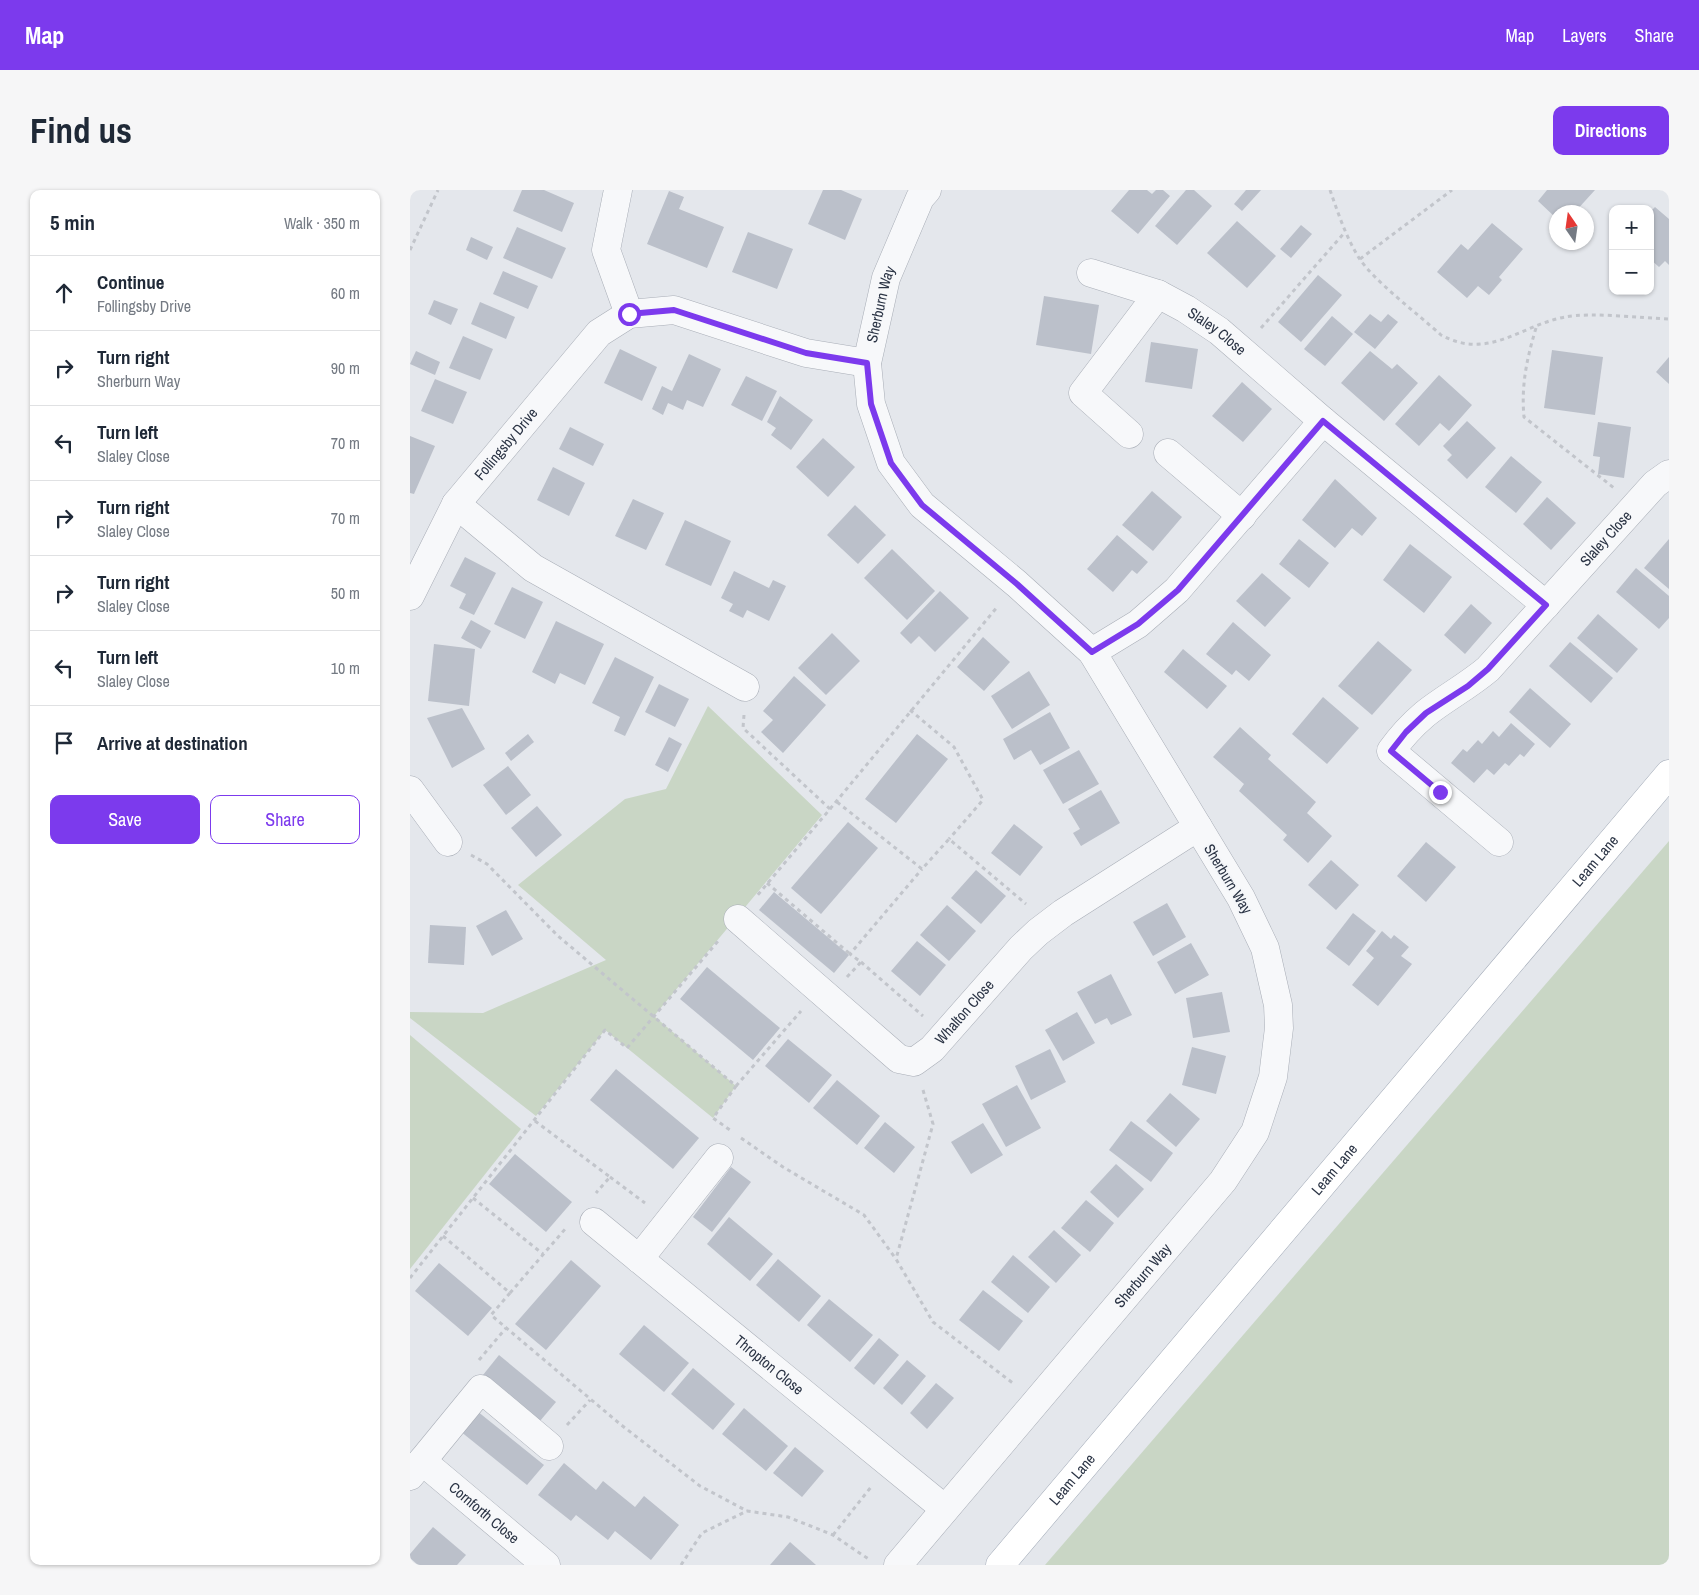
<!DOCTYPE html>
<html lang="en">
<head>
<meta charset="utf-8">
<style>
  body { margin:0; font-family:"Archivo Narrow",sans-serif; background:#f6f6f7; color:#1f2937 }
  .controls { position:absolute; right:15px; top:15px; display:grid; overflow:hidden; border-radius:10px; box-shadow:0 1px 4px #0004 }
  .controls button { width:45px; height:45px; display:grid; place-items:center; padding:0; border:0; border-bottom:1px solid #e0e1e3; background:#fff; color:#1f2937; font:25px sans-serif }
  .compass { position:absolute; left:1139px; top:15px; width:45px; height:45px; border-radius:50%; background:#fff; box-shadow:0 1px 4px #0004; rotate:347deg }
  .stop { position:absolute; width:15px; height:15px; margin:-11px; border:4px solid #7c3aed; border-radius:50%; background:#fff }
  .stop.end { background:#7c3aed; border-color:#fff; box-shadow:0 1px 5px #0008 }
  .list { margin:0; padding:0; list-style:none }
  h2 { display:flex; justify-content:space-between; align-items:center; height:65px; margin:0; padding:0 20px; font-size:21px }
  h2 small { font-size:16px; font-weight:400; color:#747a83 }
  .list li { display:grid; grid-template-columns:32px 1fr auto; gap:15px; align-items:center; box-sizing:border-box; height:75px; padding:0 20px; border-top:1px solid #e0e1e3 }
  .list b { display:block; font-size:19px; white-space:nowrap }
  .list p { margin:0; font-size:16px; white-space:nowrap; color:#747a83 }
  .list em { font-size:16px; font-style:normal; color:#747a83 }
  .actions { display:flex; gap:10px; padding:15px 20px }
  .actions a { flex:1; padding:11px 0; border:1px solid #7c3aed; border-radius:10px; text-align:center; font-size:18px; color:#7c3aed }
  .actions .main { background:#7c3aed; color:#fff }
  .icon { flex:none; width:28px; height:28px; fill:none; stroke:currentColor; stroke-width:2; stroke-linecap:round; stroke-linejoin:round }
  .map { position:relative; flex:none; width:1259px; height:1375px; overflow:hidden; border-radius:10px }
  header { display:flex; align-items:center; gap:30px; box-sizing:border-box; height:70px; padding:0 25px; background:#7c3aed; color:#fff }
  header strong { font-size:24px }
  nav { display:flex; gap:28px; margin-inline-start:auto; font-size:18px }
  .intro { display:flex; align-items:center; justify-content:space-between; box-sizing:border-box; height:120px; padding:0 30px }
  h1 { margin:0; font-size:35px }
  .button { padding:12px 22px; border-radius:10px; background:#7c3aed; color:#fff; font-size:18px; font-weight:700 }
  main { display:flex; gap:30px; padding:0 30px }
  aside { flex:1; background:#fff; border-radius:10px; box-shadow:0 1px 4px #0004 }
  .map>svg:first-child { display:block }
  .green { fill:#c9d6c5 }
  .building { fill:#bbc0ca }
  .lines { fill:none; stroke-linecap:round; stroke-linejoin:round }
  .minor-casing { stroke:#a9aeb7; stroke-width:29 }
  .major-casing { stroke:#a3abb8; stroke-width:29 }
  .path { stroke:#c2c5cb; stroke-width:3; stroke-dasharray:4 4; stroke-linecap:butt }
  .minor { stroke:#f7f8fa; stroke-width:28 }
  .major { stroke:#fff; stroke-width:28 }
  .route { stroke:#7c3aed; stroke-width:6 }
  .labels { text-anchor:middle; stroke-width:4; stroke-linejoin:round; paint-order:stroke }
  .street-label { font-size:15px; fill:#2b3445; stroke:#f4f6f9 }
</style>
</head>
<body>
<header>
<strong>Map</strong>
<nav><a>Map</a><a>Layers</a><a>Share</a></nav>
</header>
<div class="intro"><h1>Find us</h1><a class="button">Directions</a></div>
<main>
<aside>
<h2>5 min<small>Walk · 350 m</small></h2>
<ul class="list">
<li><svg class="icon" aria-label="ahead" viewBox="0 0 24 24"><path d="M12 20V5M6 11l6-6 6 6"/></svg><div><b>Continue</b><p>Follingsby Drive</p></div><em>60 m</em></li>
<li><svg class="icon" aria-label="right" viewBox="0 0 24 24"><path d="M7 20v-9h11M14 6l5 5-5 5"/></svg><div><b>Turn right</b><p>Sherburn Way</p></div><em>90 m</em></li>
<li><svg class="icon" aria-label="left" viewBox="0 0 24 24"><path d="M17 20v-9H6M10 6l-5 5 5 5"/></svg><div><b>Turn left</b><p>Slaley Close</p></div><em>70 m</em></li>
<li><svg class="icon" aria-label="right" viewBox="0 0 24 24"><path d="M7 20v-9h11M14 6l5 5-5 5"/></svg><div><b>Turn right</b><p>Slaley Close</p></div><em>70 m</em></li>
<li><svg class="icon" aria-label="right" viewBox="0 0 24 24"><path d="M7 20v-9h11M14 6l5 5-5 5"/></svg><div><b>Turn right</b><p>Slaley Close</p></div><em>50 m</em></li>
<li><svg class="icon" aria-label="left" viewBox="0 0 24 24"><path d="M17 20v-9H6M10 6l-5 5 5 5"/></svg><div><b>Turn left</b><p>Slaley Close</p></div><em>10 m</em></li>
<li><svg class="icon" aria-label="arrive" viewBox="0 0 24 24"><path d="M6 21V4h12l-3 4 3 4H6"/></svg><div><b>Arrive at destination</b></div></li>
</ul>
<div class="actions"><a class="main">Save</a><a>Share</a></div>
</aside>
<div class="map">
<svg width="1259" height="1375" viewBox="0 0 1259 1375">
  <rect width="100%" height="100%" fill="#e4e7ec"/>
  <g class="green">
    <polygon points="298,516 412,625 244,826 326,896 303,928 195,840 126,926 0,828 0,822 73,823 196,770 108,695 215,609 256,599"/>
    <polygon points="1259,651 1259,1375 635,1375"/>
    <polygon points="0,845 111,939 0,1079"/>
  </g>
  <g class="building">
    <polygon points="112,0 134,0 164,13 152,42 103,21"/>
    <polygon points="413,0 431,0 452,9 435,50 398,34"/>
    <polygon points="719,0 737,0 742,4 746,0 753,0 760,6 728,44 701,21"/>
    <polygon points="776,0 784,0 802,16 767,55 745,36"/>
    <polygon points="836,0 851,0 832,21 824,14"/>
    <polygon points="1137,0 1185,0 1165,22 1146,22 1146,28 1128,11"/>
    <polygon points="259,1 274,7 269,19 314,37 297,78 237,54"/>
    <polygon points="1245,17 1259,29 1259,75 1255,71 1249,77 1240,69 1240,22"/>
    <polygon points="827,31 866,66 837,98 797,63"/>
    <polygon points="1082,33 1113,59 1089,87 1092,90 1079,105 1068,96 1057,108 1027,82 1051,54 1058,60"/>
    <polygon points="891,35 902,44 881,68 870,59"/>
    <polygon points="107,37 156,58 142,89 93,68"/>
    <polygon points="338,42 383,59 367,99 322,82"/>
    <polygon points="61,47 83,57 77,70 56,60"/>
    <polygon points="93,81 128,96 118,119 83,104"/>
    <polygon points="908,85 932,105 891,152 868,132"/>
    <polygon points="634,106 689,115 681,164 626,155"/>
    <polygon points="24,110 48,119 41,135 18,124"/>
    <polygon points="70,112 105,127 96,149 61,134"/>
    <polygon points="960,124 971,132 978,124 988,132 965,159 944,142"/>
    <polygon points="922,126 943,144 915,176 894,159"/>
    <polygon points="53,146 83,159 70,190 39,178"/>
    <polygon points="741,152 788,159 782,199 735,192"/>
    <polygon points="210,159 247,177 232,211 194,193"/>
    <polygon points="1142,160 1193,167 1185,225 1134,218"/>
    <polygon points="6,161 30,172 25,185 0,174"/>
    <polygon points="960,161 982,179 987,174 1008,193 974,231 931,193"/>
    <polygon points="279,164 311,179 293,217 277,210 273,220 258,213 253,225 242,219 252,196 262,201"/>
    <polygon points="1259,167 1259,194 1246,182"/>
    <polygon points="1029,185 1062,215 1039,241 1030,233 1009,256 985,234"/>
    <polygon points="336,186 367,201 352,231 321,215"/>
    <polygon points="25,189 57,202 43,234 11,221"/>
    <polygon points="832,192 862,219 833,252 802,226"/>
    <polygon points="370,206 403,230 381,260 361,245 366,238 357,232"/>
    <polygon points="1057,231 1086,258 1057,289 1037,270 1042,265 1033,256"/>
    <polygon points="1188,232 1221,237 1214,288 1188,284 1190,267 1183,266"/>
    <polygon points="160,237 194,254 183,276 149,259"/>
    <polygon points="0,246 25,256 4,304 0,303"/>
    <polygon points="413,248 445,277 418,307 386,277"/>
    <polygon points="1101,266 1132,292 1106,323 1075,297"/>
    <polygon points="143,277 175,293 159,326 127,310"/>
    <polygon points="925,289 967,328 952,346 942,338 925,358 892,330"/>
    <polygon points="742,301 772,327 743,361 712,335"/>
    <polygon points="1137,307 1166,333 1141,360 1113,334"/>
    <polygon points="223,309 254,323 236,360 205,346"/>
    <polygon points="445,315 476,345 448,374 417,345"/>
    <polygon points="275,330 321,351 301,396 255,375"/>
    <polygon points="707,345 738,372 727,384 722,380 703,402 677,379"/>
    <polygon points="889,349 919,373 899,398 869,374"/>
    <polygon points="1259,349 1259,399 1234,378"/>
    <polygon points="1000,354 1042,387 1014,423 973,390"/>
    <polygon points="482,359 525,401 497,430 454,388"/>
    <polygon points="55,367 86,383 64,425 49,418 56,404 40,396"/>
    <polygon points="1226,378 1259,406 1259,428 1249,439 1206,402"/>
    <polygon points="324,381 359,398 363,390 376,396 359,431 337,420 333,428 319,421 323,414 311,408"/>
    <polygon points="852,383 881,408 855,437 826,411"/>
    <polygon points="102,397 133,412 115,449 84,434"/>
    <polygon points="530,401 559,428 525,462 509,446 501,454 490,443"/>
    <polygon points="1061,414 1082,433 1055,464 1034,445"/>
    <polygon points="1188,424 1228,459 1207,483 1167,448"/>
    <polygon points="61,430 81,441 71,459 51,448"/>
    <polygon points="146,431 194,454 175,495 150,483 145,494 122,482"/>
    <polygon points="823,432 861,465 839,491 826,480 822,485 796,464"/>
    <polygon points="422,443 450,471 416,505 388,478"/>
    <polygon points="573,447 600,472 574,501 547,477"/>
    <polygon points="968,451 1002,480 962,525 928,496"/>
    <polygon points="1160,452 1203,488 1181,513 1139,476"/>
    <polygon points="24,454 65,459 59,516 18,511"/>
    <polygon points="773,459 817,496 797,519 754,482"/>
    <polygon points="205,467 244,487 215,546 204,541 210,527 182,513"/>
    <polygon points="619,481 640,515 602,539 581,506"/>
    <polygon points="384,486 416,515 373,563 351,542 363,530 353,521"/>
    <polygon points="249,494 279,509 265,537 235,522"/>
    <polygon points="1120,498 1161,534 1140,558 1099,522"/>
    <polygon points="913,507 949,538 917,574 882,544"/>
    <polygon points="52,518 75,559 42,578 17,528"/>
    <polygon points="640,522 660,558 630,575 621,560 604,570 593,549"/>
    <polygon points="1101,533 1125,554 1114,567 1110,564 1099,576 1095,573 1084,585 1077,579 1064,593 1041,573 1053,559 1057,562 1068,550 1072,554 1083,541 1089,547"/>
    <polygon points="830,537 861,565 858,569 906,612 897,623 922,646 898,673 873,650 877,645 829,601 834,594 803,567"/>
    <polygon points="118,544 124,552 101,571 95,563"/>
    <polygon points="507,544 538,569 486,633 455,609"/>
    <polygon points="259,547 272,554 258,582 245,575"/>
    <polygon points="669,560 689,594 653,614 633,580"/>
    <polygon points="98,576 121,605 96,625 73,595"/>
    <polygon points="691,600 710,633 671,656 663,643 670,639 658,619"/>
    <polygon points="127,616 152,645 126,667 101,638"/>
    <polygon points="438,632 468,658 411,724 381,698"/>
    <polygon points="604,634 633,657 610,686 581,663"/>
    <polygon points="1016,652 1046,677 1016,712 987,686"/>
    <polygon points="921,670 949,695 926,720 898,695"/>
    <polygon points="566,680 596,706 571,734 541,708"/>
    <polygon points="364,702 439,765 424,783 349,720"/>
    <polygon points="757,713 776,747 743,766 723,732"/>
    <polygon points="537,715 566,741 539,771 510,745"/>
    <polygon points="96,720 113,749 82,766 66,736"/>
    <polygon points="943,723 966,741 939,776 916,758"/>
    <polygon points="20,735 56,737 54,775 18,773"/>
    <polygon points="972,741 981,749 984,745 999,757 991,766 1002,774 968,816 942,795 964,768 956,761"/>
    <polygon points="507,751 536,775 510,806 481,781"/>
    <polygon points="781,753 799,785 765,804 747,772"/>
    <polygon points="297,777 370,838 343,870 270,809"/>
    <polygon points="701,784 722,825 701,835 697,828 685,834 667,802"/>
    <polygon points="812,802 820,842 783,848 776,808"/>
    <polygon points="667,822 685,853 653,871 635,840"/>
    <polygon points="378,849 422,885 399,913 355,876"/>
    <polygon points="782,857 816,866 806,904 772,895"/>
    <polygon points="640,859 656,892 621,910 605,876"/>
    <polygon points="206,879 289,948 263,979 180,910"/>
    <polygon points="427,890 470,926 447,955 403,918"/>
    <polygon points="607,895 631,938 596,957 572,914"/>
    <polygon points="760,903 790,929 766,957 736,931"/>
    <polygon points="721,931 763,963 741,992 699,960"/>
    <polygon points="475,932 505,957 484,983 454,958"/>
    <polygon points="573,933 593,965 561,984 541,952"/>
    <polygon points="105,964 162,1012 136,1042 79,994"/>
    <polygon points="706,974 734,999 708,1028 680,1002"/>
    <polygon points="321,977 341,992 302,1042 283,1027"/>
    <polygon points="676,1010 704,1033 680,1062 651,1038"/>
    <polygon points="319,1027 363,1064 340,1091 297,1054"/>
    <polygon points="644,1040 671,1065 646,1093 618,1067"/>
    <polygon points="603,1065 640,1097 618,1123 581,1092"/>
    <polygon points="368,1069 411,1106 389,1132 346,1095"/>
    <polygon points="161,1070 191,1096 136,1160 105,1134"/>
    <polygon points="29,1073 82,1118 58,1146 5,1101"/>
    <polygon points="573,1100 613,1131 589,1161 549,1130"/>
    <polygon points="419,1109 463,1145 440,1172 397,1135"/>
    <polygon points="234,1135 279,1173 254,1202 209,1164"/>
    <polygon points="469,1148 489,1165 464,1195 444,1178"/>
    <polygon points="89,1165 146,1212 130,1231 73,1185"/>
    <polygon points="497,1170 516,1186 492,1215 473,1198"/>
    <polygon points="283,1178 325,1214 303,1240 261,1204"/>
    <polygon points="526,1193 544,1208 517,1239 500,1223"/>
    <polygon points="334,1218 378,1256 356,1281 312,1244"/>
    <polygon points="67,1221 134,1275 117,1295 50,1241"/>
    <polygon points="385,1257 414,1281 392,1307 363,1283"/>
    <polygon points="154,1273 186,1300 193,1291 225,1317 234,1306 269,1335 241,1370 205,1341 198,1350 166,1325 161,1331 128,1305"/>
    <polygon points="23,1337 56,1365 47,1375 8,1375 0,1368 0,1364"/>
    <polygon points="380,1352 406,1375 360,1375"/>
  </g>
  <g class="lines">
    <g class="minor-casing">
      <g id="minor">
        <polyline points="208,0 196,60 219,124"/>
        <path id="s1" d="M681 83 748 104 776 119 809 141 913 231 1136 415"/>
        <polyline points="719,244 673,203 748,104"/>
        <polyline points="758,263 832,326"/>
        <polyline points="46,314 123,378 335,497"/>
        <path id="s2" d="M0 406 46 314 189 143 219 124 264 120 396 163 457 173"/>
        <polyline points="682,462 728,434 767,400 913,231"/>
        <polyline points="0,600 38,652"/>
        <path id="s3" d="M1089 652 981 561C991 547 1002 535 1015 524 1035 508 1058 496 1078 479L1245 294 1259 284"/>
        <path id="s4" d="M328 729 489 869 504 872 522 859 611 758 628 742 653 723 788 637"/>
        <path id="s5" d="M184 1032 535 1319"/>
        <polyline points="229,1069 309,968"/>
        <polyline points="12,1271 71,1199 139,1256"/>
        <path id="s6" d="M0 1286 12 1271 136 1375"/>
        <path id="s7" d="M488 1375 813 991 845 942 863 887 869 838 868 815 855 758 831 708 682 462 607 394 512 315 481 273 461 214 457 173 476 88 510 8 517 0"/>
      </g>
    </g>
    <g class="major-casing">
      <g id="major">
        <path id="s8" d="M590 1375 1259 584"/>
      </g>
    </g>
    <g class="path">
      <path d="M920 0C928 23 936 47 949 68 965 92 1008 124 1031 145 1079 171 1111 135 1155 127 1182 122 1230 128 1259 129"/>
      <polyline points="0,60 28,0"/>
      <polyline points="950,69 1042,0"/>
      <polyline points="851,138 935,42"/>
      <path d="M1126 138C1117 168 1111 195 1114 227L1204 298"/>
      <polyline points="500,520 544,557 573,610 539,649"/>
      <polyline points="334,525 333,538 420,619 346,707"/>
      <polyline points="427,612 512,679 539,649 616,714"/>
      <polyline points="420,619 588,416"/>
      <polyline points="61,665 77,674 148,746 326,896 303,928 320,940"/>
      <polyline points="357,693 440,764"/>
      <polyline points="451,772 513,826"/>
      <polyline points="437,787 451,772 440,764 512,679"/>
      <polyline points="326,896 391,821"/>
      <polyline points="513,900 523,934 486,1069 523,1132 604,1194"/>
      <polyline points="125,931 200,987 186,1003"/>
      <polyline points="331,948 373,977 454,1025 486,1069"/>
      <polyline points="200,987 235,1013"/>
      <polyline points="63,1008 133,1064"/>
      <polyline points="33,1046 100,1103 81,1125 210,1234 290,1296 337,1321"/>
      <polyline points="0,1088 195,840 217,858 309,750"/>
      <polyline points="100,1103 156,1038"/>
      <polyline points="69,1170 96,1138"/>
      <polyline points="157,1235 180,1210"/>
      <polyline points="423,1345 461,1297"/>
      <polyline points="271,1375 292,1343 337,1321 378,1327 423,1345 460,1370"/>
    </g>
    <use href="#minor" class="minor"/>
    <use href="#major" class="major"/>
  </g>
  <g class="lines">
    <polyline class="route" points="219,124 264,120 396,163 457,173 461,214 481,273 512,315 607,394 682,462 728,434 768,400 913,231 1136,415 1078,479 1058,496 1016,523 996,542 981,561 1030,602"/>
  </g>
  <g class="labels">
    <g class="street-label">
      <text dy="5" stroke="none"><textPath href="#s7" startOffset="1534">Sherburn Way</textPath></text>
      <text dy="5" stroke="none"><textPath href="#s1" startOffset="140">Slaley Close</textPath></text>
      <text dy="5" stroke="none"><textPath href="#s2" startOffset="181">Follingsby Drive</textPath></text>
      <text dy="5" stroke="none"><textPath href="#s3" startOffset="445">Slaley Close</textPath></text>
      <text dy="5" stroke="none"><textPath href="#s8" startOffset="922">Leam Lane</textPath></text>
      <text transform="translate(818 689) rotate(59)" y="5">Sherburn Way</text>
      <text dy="5" stroke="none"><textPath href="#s4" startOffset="300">Whalton Close</textPath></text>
      <text dy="5" stroke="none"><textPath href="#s8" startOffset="518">Leam Lane</textPath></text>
      <text dy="5" stroke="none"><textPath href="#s7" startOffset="379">Sherburn Way</textPath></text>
      <text dy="5" stroke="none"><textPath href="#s5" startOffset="226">Thropton Close</textPath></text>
      <text dy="5" stroke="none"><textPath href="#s8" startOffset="112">Leam Lane</textPath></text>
      <text dy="5" stroke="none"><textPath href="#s6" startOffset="100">Cornforth Close</textPath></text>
    </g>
  </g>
</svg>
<div class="controls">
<button>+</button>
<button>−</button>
</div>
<svg class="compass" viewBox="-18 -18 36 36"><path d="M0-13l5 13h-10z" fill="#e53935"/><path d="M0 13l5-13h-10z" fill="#747a83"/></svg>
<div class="stop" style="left:219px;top:124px"></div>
<div class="stop end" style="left:1030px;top:602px"></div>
</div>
</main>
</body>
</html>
